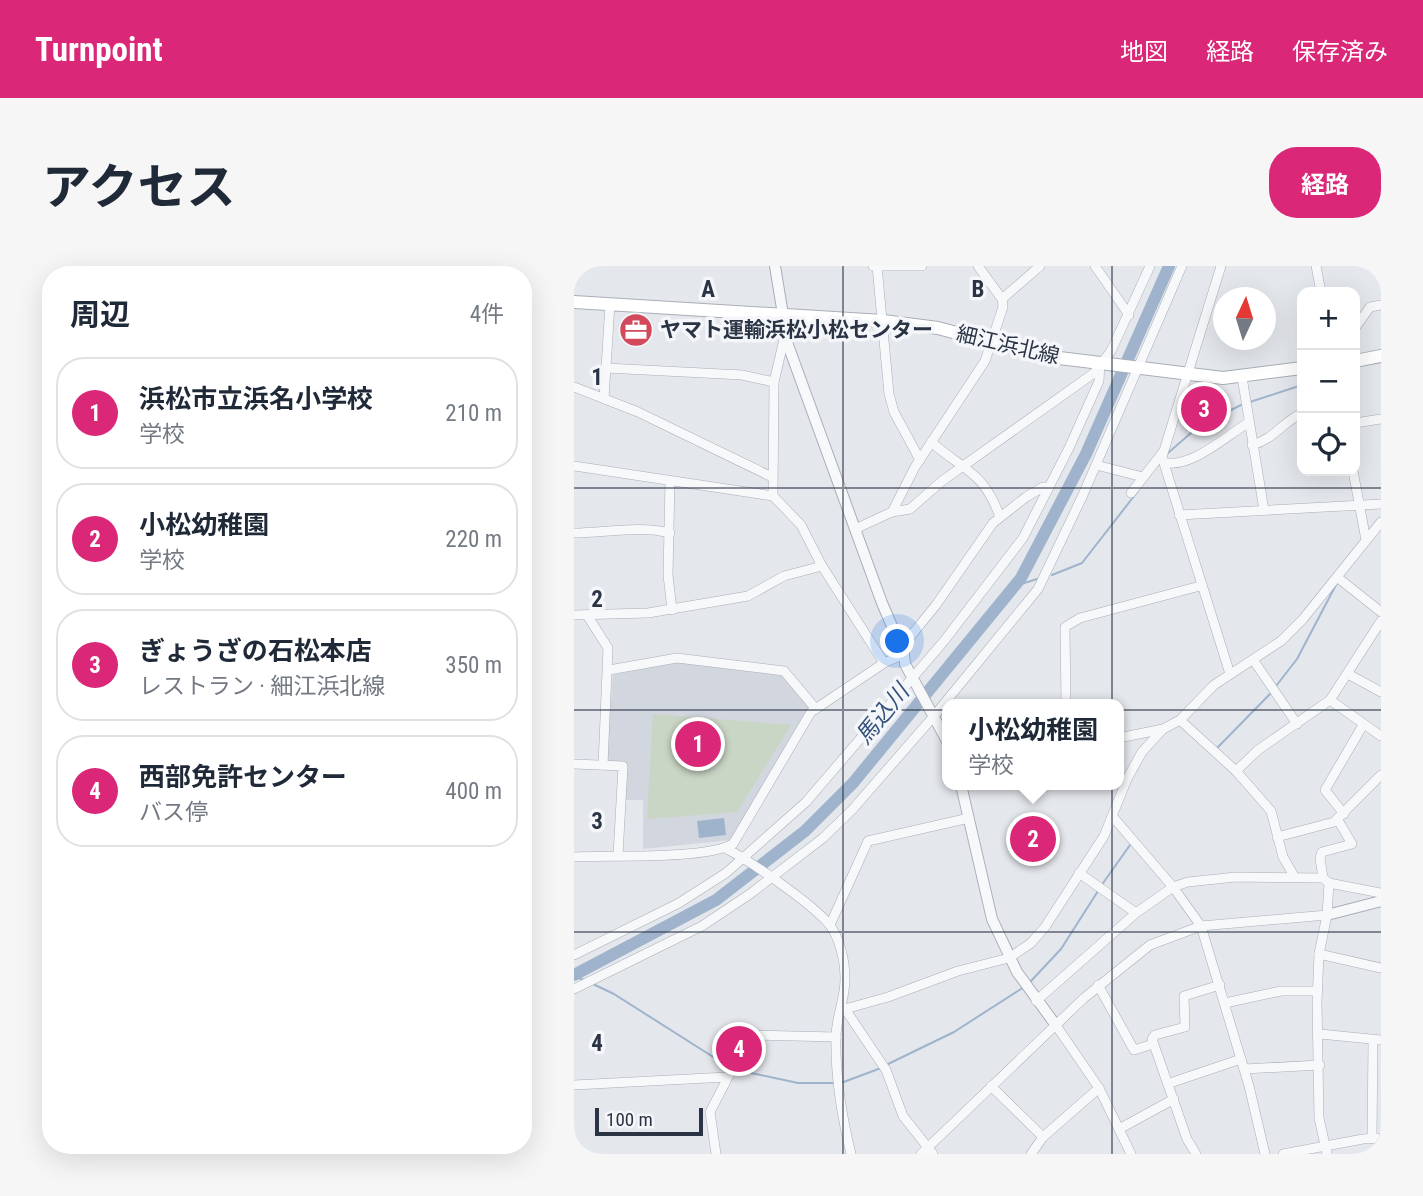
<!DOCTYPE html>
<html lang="ja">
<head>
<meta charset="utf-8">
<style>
  body { margin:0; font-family:"Roboto Condensed","Noto Sans JP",sans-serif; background:#f6f6f7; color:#1f2937 }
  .controls { position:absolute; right:21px; top:21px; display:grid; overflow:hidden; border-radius:14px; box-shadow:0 7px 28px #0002 }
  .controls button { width:63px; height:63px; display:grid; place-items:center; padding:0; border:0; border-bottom:2px solid #e0e1e3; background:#fff; color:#1f2937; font:35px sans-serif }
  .compass { position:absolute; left:639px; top:21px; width:63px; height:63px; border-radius:50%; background:#fff; box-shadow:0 7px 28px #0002; rotate:4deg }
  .scale { position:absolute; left:21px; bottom:18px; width:108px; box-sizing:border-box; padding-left:7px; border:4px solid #2b3445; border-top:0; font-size:19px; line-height:24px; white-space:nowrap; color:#2b3445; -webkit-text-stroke:5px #f4f6f9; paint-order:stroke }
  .you { position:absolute; left:324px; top:376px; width:24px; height:24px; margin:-18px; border:5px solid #fff; border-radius:50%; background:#1a73e8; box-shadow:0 0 0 10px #1a73e833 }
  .badge { display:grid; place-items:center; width:46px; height:46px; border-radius:50%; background:#db2777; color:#fff; font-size:23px; font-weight:700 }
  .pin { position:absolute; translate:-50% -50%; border:4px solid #fff; box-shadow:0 2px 7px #0006 }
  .popup { position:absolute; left:368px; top:433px; width:182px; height:91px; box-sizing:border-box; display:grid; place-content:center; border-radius:14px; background:#fff; filter:drop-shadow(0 2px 5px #0005); font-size:23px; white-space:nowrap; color:#747a83 }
  .popup b { font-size:26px; color:#1f2937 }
  .popup::after { content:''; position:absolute; left:50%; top:100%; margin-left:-14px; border:14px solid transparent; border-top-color:#fff }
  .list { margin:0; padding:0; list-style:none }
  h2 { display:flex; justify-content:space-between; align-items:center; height:91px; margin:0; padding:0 28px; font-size:30px }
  h2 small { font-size:23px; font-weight:400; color:#747a83 }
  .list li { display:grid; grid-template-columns:46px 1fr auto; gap:21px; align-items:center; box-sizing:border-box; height:112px; margin:0 14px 14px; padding:0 14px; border:2px solid #e0e1e3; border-radius:28px }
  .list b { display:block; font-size:26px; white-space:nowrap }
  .list p { margin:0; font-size:23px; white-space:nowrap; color:#747a83 }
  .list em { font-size:23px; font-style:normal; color:#747a83 }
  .icon { flex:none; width:38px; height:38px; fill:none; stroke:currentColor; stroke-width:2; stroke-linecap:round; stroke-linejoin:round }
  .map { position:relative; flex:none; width:807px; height:888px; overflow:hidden; border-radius:28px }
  header { display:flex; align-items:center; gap:42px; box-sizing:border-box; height:98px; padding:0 35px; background:#db2777; color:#fff }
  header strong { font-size:33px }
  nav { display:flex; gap:38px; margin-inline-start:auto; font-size:24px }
  .intro { display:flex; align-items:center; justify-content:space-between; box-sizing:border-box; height:168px; padding:0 42px }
  h1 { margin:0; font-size:49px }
  .button { padding:18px 32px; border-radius:28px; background:#db2777; color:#fff; font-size:24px; font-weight:700 }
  main { display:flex; gap:42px; padding:0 42px }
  aside { flex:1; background:#fff; border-radius:28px; box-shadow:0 7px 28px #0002 }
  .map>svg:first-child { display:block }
  .built { fill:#d2d6de }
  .green { fill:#c9d6c5 }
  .water { fill:#9fb4cc }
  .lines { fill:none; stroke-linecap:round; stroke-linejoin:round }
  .stream { stroke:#9fb4cc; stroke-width:2 }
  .river { stroke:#9fb4cc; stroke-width:12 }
  .minor-casing { stroke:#a9aeb7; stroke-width:10 }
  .tertiary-casing { stroke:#a9aeb7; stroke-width:12 }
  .secondary-casing { stroke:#a9aeb7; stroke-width:14 }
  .minor { stroke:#f7f8fa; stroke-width:9 }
  .tertiary { stroke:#f7f8fa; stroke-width:10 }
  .secondary { stroke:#fff; stroke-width:12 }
  .grid { fill:none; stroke:#2b3445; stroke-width:2; stroke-opacity:0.55 }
  .labels { text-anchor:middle; stroke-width:7; stroke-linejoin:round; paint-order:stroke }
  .poi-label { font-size:21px; font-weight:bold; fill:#2b3445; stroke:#f4f6f9; text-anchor:start }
  .street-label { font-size:21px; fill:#2b3445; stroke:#f4f6f9 }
  .water-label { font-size:23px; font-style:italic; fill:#34527a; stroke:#f4f6f9 }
  .grid-label { font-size:23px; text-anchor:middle; font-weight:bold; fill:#2b3445; stroke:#f4f6f9; stroke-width:7; stroke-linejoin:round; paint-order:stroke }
</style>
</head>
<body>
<header>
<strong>Turnpoint</strong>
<nav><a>地図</a><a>経路</a><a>保存済み</a></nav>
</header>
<div class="intro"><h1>アクセス</h1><a class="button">経路</a></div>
<main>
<aside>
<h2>周辺<small>4件</small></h2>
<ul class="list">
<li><span class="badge">1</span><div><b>浜松市立浜名小学校</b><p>学校</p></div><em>210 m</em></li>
<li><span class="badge">2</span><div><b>小松幼稚園</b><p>学校</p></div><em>220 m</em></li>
<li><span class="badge">3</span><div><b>ぎょうざの石松本店</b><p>レストラン · 細江浜北線</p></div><em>350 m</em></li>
<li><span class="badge">4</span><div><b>西部免許センター</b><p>バス停</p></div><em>400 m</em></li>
</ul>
</aside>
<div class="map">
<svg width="807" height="888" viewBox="0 0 807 888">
  <rect width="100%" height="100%" fill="#e4e7ec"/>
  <polygon class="built" points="103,395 210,410 235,442 157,574 69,583 69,534 51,534 53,503 32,500 39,409"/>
  <polygon class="green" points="79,448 217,459 163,546 73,553"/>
  <polygon class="water" points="150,552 152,569 125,572 123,555"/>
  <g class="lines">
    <g class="stream">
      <polyline points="676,136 728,119"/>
      <polyline points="594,187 625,160 667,139"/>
      <polyline points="478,309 508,297 564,225"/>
      <polyline points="441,320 463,313"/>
      <polyline points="702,420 723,393 763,317"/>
      <polyline points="644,481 696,428"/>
      <polyline points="527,620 556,579"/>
      <polyline points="0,711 11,714"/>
      <polyline points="457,715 487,683 524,625"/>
      <polyline points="19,718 40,728 155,801"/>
      <polyline points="312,799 380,766 450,721"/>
      <polyline points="163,804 224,817 261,817"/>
      <polyline points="267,817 307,802"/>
    </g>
    <polyline class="river" points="0,709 142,634 231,565 279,517 447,312 512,188 595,0"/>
    <g class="minor-casing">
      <g id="minor">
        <polyline points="299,0 348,0"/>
        <polyline points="303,0 315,128 320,146 346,194"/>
        <polyline points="521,0 555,49"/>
        <polyline points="647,0 588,191 656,408"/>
        <polyline points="742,0 747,26"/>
        <polyline points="428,33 466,0"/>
        <polyline points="781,62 796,41 807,39"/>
        <polyline points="32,102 168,109 200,116"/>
        <polyline points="668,111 690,244"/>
        <polyline points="0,121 64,146 198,211"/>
        <polyline points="30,133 36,38"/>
        <polyline points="781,157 807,153"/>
        <path d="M357 176C392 206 409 205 426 251"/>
        <path d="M678 179C700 173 708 157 728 147"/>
        <path d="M590 196C616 204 653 169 674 157"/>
        <polyline points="522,199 569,211"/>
        <polyline points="0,200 199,230 227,259 248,300 310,397"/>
        <polyline points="779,205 792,274"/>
        <polyline points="96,215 94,309 98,344"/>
        <polyline points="557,227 589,186"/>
        <polyline points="199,230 200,116 211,69"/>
        <polyline points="318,246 336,243 368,215 520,107 537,85 576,0"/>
        <polyline points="605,249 807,238"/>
        <polyline points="281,263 318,246 341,201 411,95 429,41 428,33 404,0"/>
        <path d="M0 267C31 267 66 259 96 267"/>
        <polyline points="763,311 807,346"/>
        <polyline points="0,349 74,347 174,330 210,310 248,300"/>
        <polyline points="13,349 34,382 29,499"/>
        <polyline points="327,382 362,339 419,257 452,231 469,221 475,221"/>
        <polyline points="680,395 723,458"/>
        <polyline points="35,404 103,392 210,405 242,443"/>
        <polyline points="774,408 807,426"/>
        <polyline points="756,434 807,470"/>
        <polyline points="492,438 491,361 506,352 626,320"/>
        <polyline points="606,454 662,505 697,545 709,591 720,610"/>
        <polyline points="545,472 589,463 606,454 640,419 707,375 729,353 807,256"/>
        <polyline points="0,498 49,500 44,589"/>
        <polyline points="662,505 684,484 756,434 807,355"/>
        <polyline points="770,548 751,524 789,459"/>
        <polyline points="539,551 599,621 627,660 675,820 691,888"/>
        <polyline points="703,571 760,556 807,509"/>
        <path d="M151 582C175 594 237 637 255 658 266 672 271 695 271 713 271 734 262 751 262 771 261 810 268 851 277 888"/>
        <path d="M0 591C38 589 128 594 159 578L237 446 310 397 330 388"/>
        <polyline points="505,607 562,647"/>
        <polyline points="749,612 746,592 748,586 778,578 764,554"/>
        <polyline points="755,617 807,627"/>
        <polyline points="256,659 294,575 395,552"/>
        <polyline points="745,688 807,702"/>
        <polyline points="0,689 105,637 152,607 232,536 370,375 449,272 495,182 525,115 526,96"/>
        <polyline points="524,719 560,784 579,778"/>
        <polyline points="0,723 128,660 176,628 249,572 278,544 360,450 464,323 508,231 608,0"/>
        <polyline points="462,735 562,647 599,621 614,616 662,611 749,612 755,617 753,649 745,688 743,736 745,852 753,888"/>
        <polyline points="651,737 707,725 743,725"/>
        <polyline points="269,740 312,804 329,850 359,888"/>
        <polyline points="271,743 314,731 384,705 435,692 457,677 471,661 530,570 553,513 568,486 589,463"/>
        <polyline points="481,758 525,822 557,888"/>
        <polyline points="746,768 807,774"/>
        <polyline points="670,803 746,799"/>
        <polyline points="596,817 667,793"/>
        <polyline points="0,819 153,811"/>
        <polyline points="417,820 469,871"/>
        <polyline points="545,863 600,833"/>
        <polyline points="798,872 799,775"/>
        <polyline points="142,888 136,846 176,769 262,771"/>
        <polyline points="347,888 510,732 576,679 627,660 753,649"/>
        <polyline points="457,888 469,871 525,822"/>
        <polyline points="622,888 613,873 578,773 581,769 611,761 610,730 646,719"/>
        <polyline points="709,888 789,873 807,872"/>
      </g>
    </g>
    <g class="tertiary-casing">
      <g id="tertiary">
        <polyline points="201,0 214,79 308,337 330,388 331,398 373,475"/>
        <polyline points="387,519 418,653 443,706 481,758"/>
        <polyline points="753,649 807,635"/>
      </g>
    </g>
    <g class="secondary-casing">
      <g id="secondary">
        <polyline points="0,36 309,55 364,62 469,90 649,112 728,102"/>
        <polyline points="781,95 807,90"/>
      </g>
    </g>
    <use href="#minor" class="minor"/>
    <use href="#tertiary" class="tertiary"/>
    <use href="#secondary" class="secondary"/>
  </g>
  <path class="grid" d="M269 0V888M538 0V888M0 222H807M0 444H807M0 666H807"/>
  <defs>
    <g id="office-disc" transform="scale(1.75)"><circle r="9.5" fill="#d1495b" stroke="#f4f6f9"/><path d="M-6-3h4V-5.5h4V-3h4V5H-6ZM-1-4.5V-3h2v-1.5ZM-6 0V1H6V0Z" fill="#fff"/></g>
  </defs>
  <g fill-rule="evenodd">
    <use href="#office-disc" x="62" y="64"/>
  </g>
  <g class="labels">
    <g class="poi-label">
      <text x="86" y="71">ヤマト運輸浜松小松センター</text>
    </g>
    <g class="street-label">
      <text transform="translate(434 79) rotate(13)" y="7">細江浜北線</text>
    </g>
    <g class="water-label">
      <text transform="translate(308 448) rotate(-51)" y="8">馬込川</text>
    </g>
  </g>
  <g class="grid-label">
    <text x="134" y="31">A</text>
    <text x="404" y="31">B</text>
    <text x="23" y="119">1</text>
    <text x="23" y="341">2</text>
    <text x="23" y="563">3</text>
    <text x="23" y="785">4</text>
  </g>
</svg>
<div class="controls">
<button>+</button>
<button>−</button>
<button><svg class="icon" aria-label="locate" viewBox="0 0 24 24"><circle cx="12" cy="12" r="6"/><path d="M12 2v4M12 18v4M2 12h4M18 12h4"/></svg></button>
</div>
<svg class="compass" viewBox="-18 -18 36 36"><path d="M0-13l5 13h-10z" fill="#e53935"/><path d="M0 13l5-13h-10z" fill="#747a83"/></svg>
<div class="scale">100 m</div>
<div class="you"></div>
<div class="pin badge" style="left:124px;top:478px">1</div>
<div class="pin badge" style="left:459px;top:573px">2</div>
<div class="popup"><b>小松幼稚園</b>学校</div>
<div class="pin badge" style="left:630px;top:143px">3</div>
<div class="pin badge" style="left:165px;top:783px">4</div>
</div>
</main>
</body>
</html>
